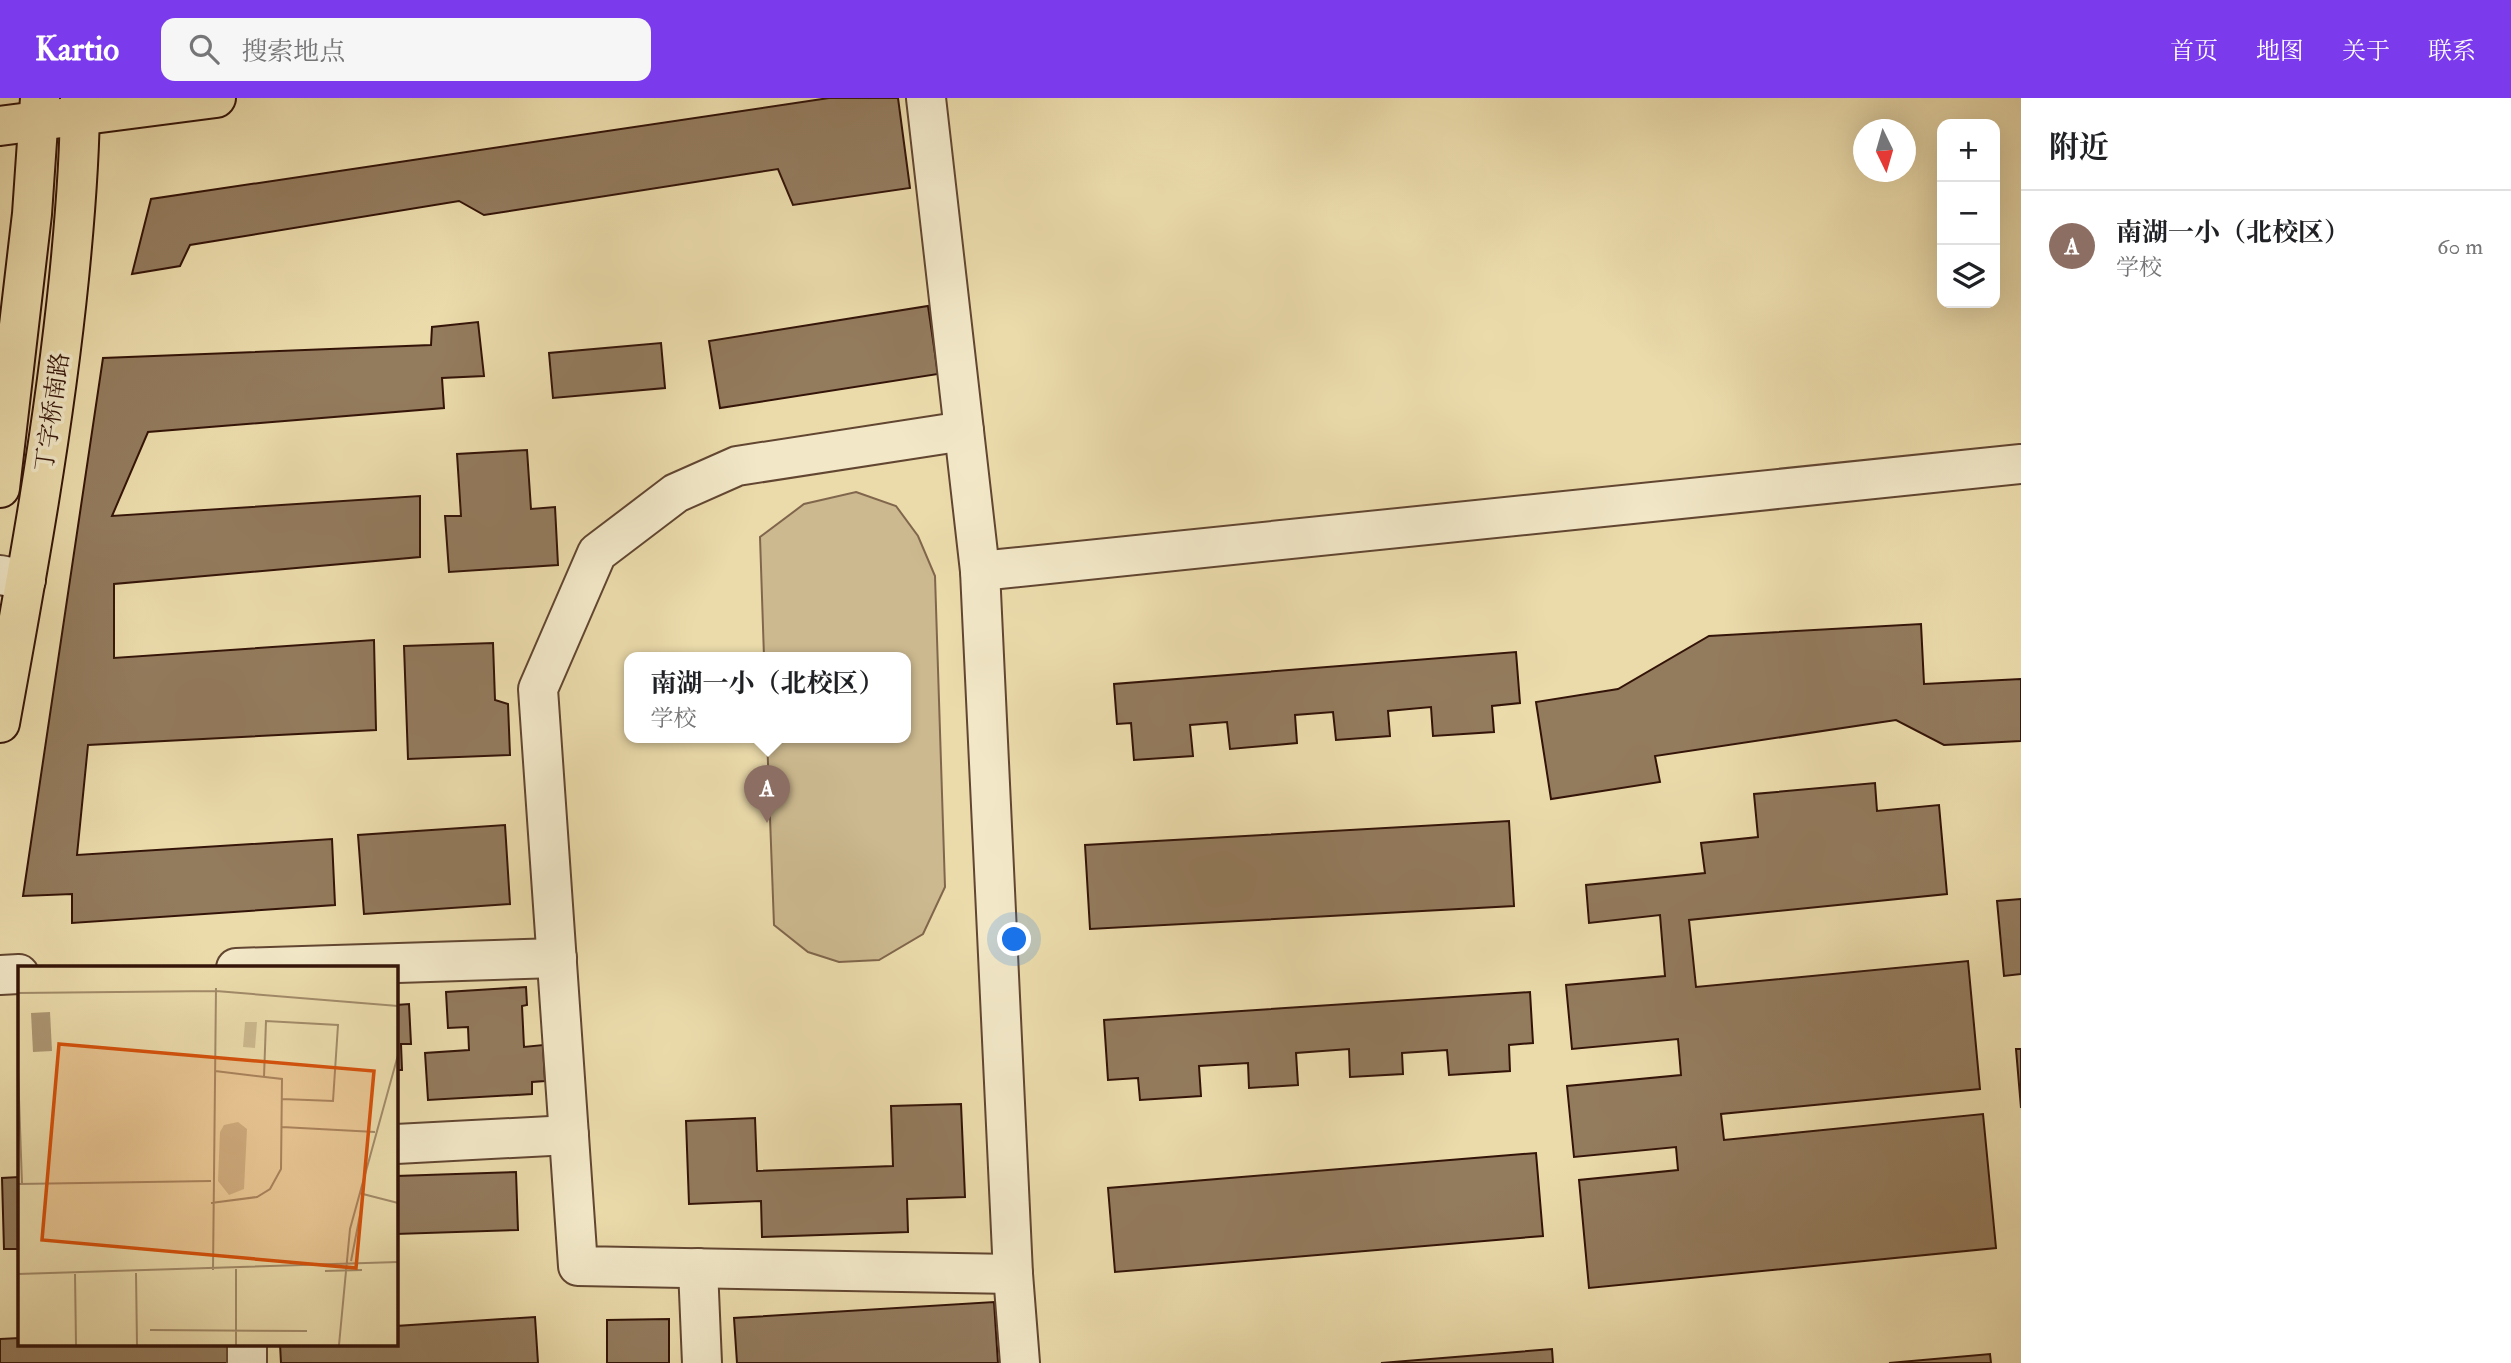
<!DOCTYPE html>
<html lang="zh">
<head>
<meta charset="utf-8">
<style>
  body { margin:0; font-family:"IM FELL Double Pica","Noto Serif SC",serif; background:#f6f6f6; color:#202124 }
  .controls { position:absolute; right:21px; top:21px; display:grid; overflow:hidden; border-radius:14px; box-shadow:0 7px 28px #0002 }
  .controls button { width:63px; height:63px; display:grid; place-items:center; padding:0; border:0; border-bottom:2px solid #e0e0e0; background:#fff; color:#202124; font:35px sans-serif }
  .compass { position:absolute; left:1853px; top:21px; width:63px; height:63px; border-radius:50%; background:#fff; box-shadow:0 7px 28px #0002; rotate:175deg }
  .you { position:absolute; left:1015px; top:842px; width:24px; height:24px; margin:-18px; border:5px solid #fff; border-radius:50%; background:#1a73e8; box-shadow:0 0 0 10px #1a73e833 }
  .badge { display:grid; place-items:center; width:46px; height:46px; border-radius:50%; background:#7c3aed; color:#fff; font-size:23px; font-weight:700 }
  .pin { position:absolute; translate:-50% -58px; filter:drop-shadow(0 2px 4px #0008) }
  .pin::after { content:''; position:absolute; top:37px; width:24px; height:21px; background:inherit; clip-path:polygon(0 0,100% 0,50% 100%) }
  .popup { position:absolute; left:624px; top:554px; width:287px; height:91px; box-sizing:border-box; display:grid; place-content:center; border-radius:14px; background:#fff; filter:drop-shadow(0 2px 5px #0005); font-size:23px; white-space:nowrap; color:#757577 }
  .popup b { font-size:26px; color:#202124 }
  .popup::after { content:''; position:absolute; left:50%; top:100%; margin-left:-14px; border:14px solid transparent; border-top-color:#fff }
  .list { margin:0; padding:0; list-style:none }
  h2 { display:flex; justify-content:space-between; align-items:center; height:91px; margin:0; padding:0 28px; font-size:30px }
  h2 small { font-size:23px; font-weight:400; color:#757577 }
  .list li { display:grid; grid-template-columns:46px 1fr auto; gap:21px; align-items:center; box-sizing:border-box; height:112px; padding:0 28px; border-top:2px solid #e0e0e0 }
  .list b { display:block; font-size:26px; white-space:nowrap }
  .list p { margin:0; font-size:23px; white-space:nowrap; color:#757577 }
  .list em { font-size:23px; font-style:normal; color:#757577 }
  .icon { flex:none; width:38px; height:38px; fill:none; stroke:currentColor; stroke-width:2; stroke-linecap:round; stroke-linejoin:round }
  .map { position:relative; flex:none; width:2021px; height:1265px; overflow:hidden }
  header { display:flex; align-items:center; gap:42px; box-sizing:border-box; height:98px; padding:0 35px; background:#7c3aed; color:#fff }
  header strong { font-size:33px }
  nav { display:flex; gap:38px; margin-inline-start:auto; font-size:24px }
  .search { width:490px; height:63px; background:#f6f6f6; display:flex; align-items:center; gap:18px; box-sizing:border-box; padding:0 24px; border-radius:14px; color:#757577; font-size:26px }
  main { display:flex }
  aside { flex:1; background:#fff }
  .map>svg:first-child { display:block }
  .green { fill:#ccb98f; stroke:#80664c; stroke-width:2 }
  .building { fill:#937b5d; stroke:#341408; stroke-width:2 }
  .lines { fill:none; stroke-linecap:round; stroke-linejoin:round }
  .minor-casing { stroke:#624631; stroke-width:42 }
  .major-casing { stroke:#341408; stroke-width:42 }
  .minor { stroke:#f2e8c8; stroke-width:38 }
  .major { stroke:#ebdbab; stroke-width:38 }
  .labels { text-anchor:middle; stroke-width:7; stroke-linejoin:round; paint-order:stroke }
  .street-label { font-size:24px; fill:#341408; stroke:#f2e8c8 }
  .inset-road { fill:none; stroke:#a28b6a; stroke-width:2 }
  .view { fill:#d6520c; fill-opacity:0.15; stroke:#d6520c; stroke-width:3.5 }
  .inset-edge { fill:none; stroke:#341408; stroke-width:3.5 }
</style>
</head>
<body>
<header>
<strong>Kartio</strong>
<div class="search"><svg class="icon" aria-label="search" viewBox="0 0 24 24"><circle cx="10" cy="10" r="6"/><path d="M15 15l6 6"/></svg>搜索地点</div>
<nav><a>首页</a><a>地图</a><a>关于</a><a>联系</a></nav>
</header>
<main>
<div class="map">
<svg width="2021" height="1265" viewBox="0 0 2021 1265">
  <rect width="100%" height="100%" fill="#ebdbab"/>
  <filter id="stains"><feTurbulence type="fractalNoise" baseFrequency=".00286" numOctaves="4"/><feColorMatrix values="0 0 0 0 .2 0 0 0 0 .09 0 0 0 0 .02 0 0 0 .5 -.17"/></filter>
  <radialGradient id="worn" r=".72"><stop offset=".6" stop-color="#630" stop-opacity="0"/><stop offset="1" stop-color="#630" stop-opacity=".3"/></radialGradient>
  <polygon class="green" points="856,394 896,408 918,438 935,478 945,789 923,836 879,862 839,864 808,854 774,827 767,639 905,639 905,559 764,559 760,439 804,406"/>
  <g class="building">
    <polygon points="829,0 898,0 910,90 793,107 778,71 484,117 459,103 190,147 180,168 132,176 151,101"/>
    <polygon points="928,208 938,276 720,310 709,243"/>
    <polygon points="478,224 484,278 442,280 444,310 148,334 112,418 420,398 420,459 114,486 114,560 374,542 376,632 88,647 77,757 332,741 335,807 72,825 72,796 23,798 103,260 431,247 432,229"/>
    <polygon points="661,245 665,290 553,300 549,255"/>
    <polygon points="527,352 531,411 555,409 558,467 449,474 445,418 461,418 457,356"/>
    <polygon points="1921,526 1924,586 2021,581 2021,643 1944,647 1896,622 1655,658 1660,684 1551,701 1536,604 1618,591 1709,538"/>
    <polygon points="493,545 495,602 508,606 510,657 408,661 404,548"/>
    <polygon points="1516,554 1520,605 1492,608 1494,634 1433,638 1431,609 1388,613 1390,638 1336,642 1333,614 1295,617 1297,645 1230,651 1227,624 1190,627 1193,658 1134,662 1131,625 1117,626 1114,586"/>
    <polygon points="1875,685 1877,713 1939,707 1947,796 1689,822 1696,889 1968,863 1980,991 1721,1016 1724,1042 1983,1016 1996,1150 1589,1190 1579,1082 1678,1072 1676,1049 1574,1059 1567,988 1681,977 1678,941 1572,951 1566,887 1665,878 1660,817 1589,825 1586,787 1705,775 1701,745 1758,739 1754,696"/>
    <polygon points="1509,723 1514,808 1090,831 1085,747"/>
    <polygon points="505,727 510,806 364,816 358,737"/>
    <polygon points="2021,801 2021,876 2004,878 1997,803"/>
    <polygon points="526,889 527,907 522,908 524,949 543,947 545,983 532,984 532,996 428,1002 425,955 469,952 468,929 448,930 446,894"/>
    <polygon points="1530,894 1533,945 1509,947 1510,973 1449,977 1447,952 1402,955 1403,976 1350,979 1349,951 1296,955 1298,987 1249,990 1248,965 1199,968 1201,998 1140,1002 1138,980 1108,982 1104,922"/>
    <polygon points="409,906 411,946 401,946 402,972 396,972 396,907"/>
    <polygon points="2016,951 2021,951 2021,1010"/>
    <polygon points="961,1006 965,1099 907,1101 908,1134 762,1139 761,1103 689,1106 686,1023 755,1020 757,1073 893,1068 891,1008"/>
    <polygon points="1536,1055 1543,1138 1115,1174 1108,1090"/>
    <polygon points="516,1074 518,1132 396,1136 396,1078"/>
    <polygon points="19,1079 19,1151 4,1151 2,1080"/>
    <polygon points="994,1204 998,1265 737,1265 734,1220"/>
    <polygon points="535,1219 538,1265 281,1265 280,1246 396,1246 396,1228"/>
    <polygon points="669,1221 669,1265 607,1265 607,1222"/>
    <polygon points="19,1240 19,1246 239,1246 240,1265 0,1265 0,1241"/>
    <polygon points="1552,1251 1553,1265 1381,1265"/>
    <polygon points="1990,1256 1991,1265 1889,1265"/>
  </g>
  <g class="lines">
    <g class="minor-casing">
      <g id="minor">
        <polyline points="926,0 980,473 1013,1176 1020,1265"/>
        <polyline points="964,333 737,368 676,395 597,455 538,591 578,1168 1013,1176"/>
        <polyline points="980,473 2021,366"/>
        <polyline points="0,477 26,482"/>
        <polyline points="236,870 557,860"/>
        <polyline points="0,877 19,876"/>
        <polyline points="396,1046 569,1037"/>
        <polyline points="698,1170 702,1265"/>
        <polyline points="247,1246 247,1265"/>
      </g>
    </g>
    <g class="major-casing">
      <g id="major">
        <polyline points="0,28 216,0"/>
        <polyline points="0,390 32,116 40,0"/>
        <path d="M0 625C27 477 54 329 69 180 75 120 80 60 80 0"/>
      </g>
    </g>
    <use href="#minor" class="minor"/>
    <use href="#major" class="major"/>
  </g>
  <g class="labels">
    <g class="street-label">
      <text transform="translate(52 314) rotate(-82)" y="8">丁字桥南路</text>
    </g>
  </g>
  <g transform="translate(18 868)">
    <rect width="380" height="380" fill="#ebdbab"/>
    <path d="M227 56H239L237 82 225 81ZM220 156 229 163 226 223 211 229 200 215 202 166 206 159Z" fill="#ccb98f"/>
    <path d="M32 46 34 85 15 86 13 47Z" fill="#ad9774"/>
    <path class="inset-road" d="M0 27 198 25 380 40M0 104 4 218M246 111 248 55 320 59 315 135 264 133M264 161 357 166M0 218 193 215M341 227 380 237M193 237 239 231 252 223 263 203 264 113 197 105M333 295 343 244M218 303V379M195 304 198 22M307 305 344 304M118 307 119 379M0 308 380 296M57 308 58 379M132 364 289 365M321 379 332 263 380 89"/>
    <path class="view" d="M41 78 356 105 338 302 24 274Z"/>
    <rect width="380" height="380" class="inset-edge"/>
  </g>
  <rect width="100%" height="100%" filter="url(#stains)"/>
  <rect width="100%" height="100%" fill="url(#worn)"/>
</svg>
<div class="controls">
<button>+</button>
<button>−</button>
<button><svg class="icon" aria-label="layers" viewBox="0 0 24 24"><path d="M12 4l9 5-9 5-9-5zM3 14l9 5 9-5"/></svg></button>
</div>
<svg class="compass" viewBox="-18 -18 36 36"><path d="M0-13l5 13h-10z" fill="#e53935"/><path d="M0 13l5-13h-10z" fill="#757577"/></svg>
<div class="you"></div>
<div class="pin badge" style="left:767px;top:725px;background:#8d6e63">A</div>
<div class="popup"><b>南湖一小（北校区）</b>学校</div>
</div>
<aside>
<h2>附近<small></small></h2>
<ul class="list">
<li><span class="badge" style="background:#8d6e63">A</span><div><b>南湖一小（北校区）</b><p>学校</p></div><em>60 m</em></li>
</ul>
</aside>
</main>
</body>
</html>
